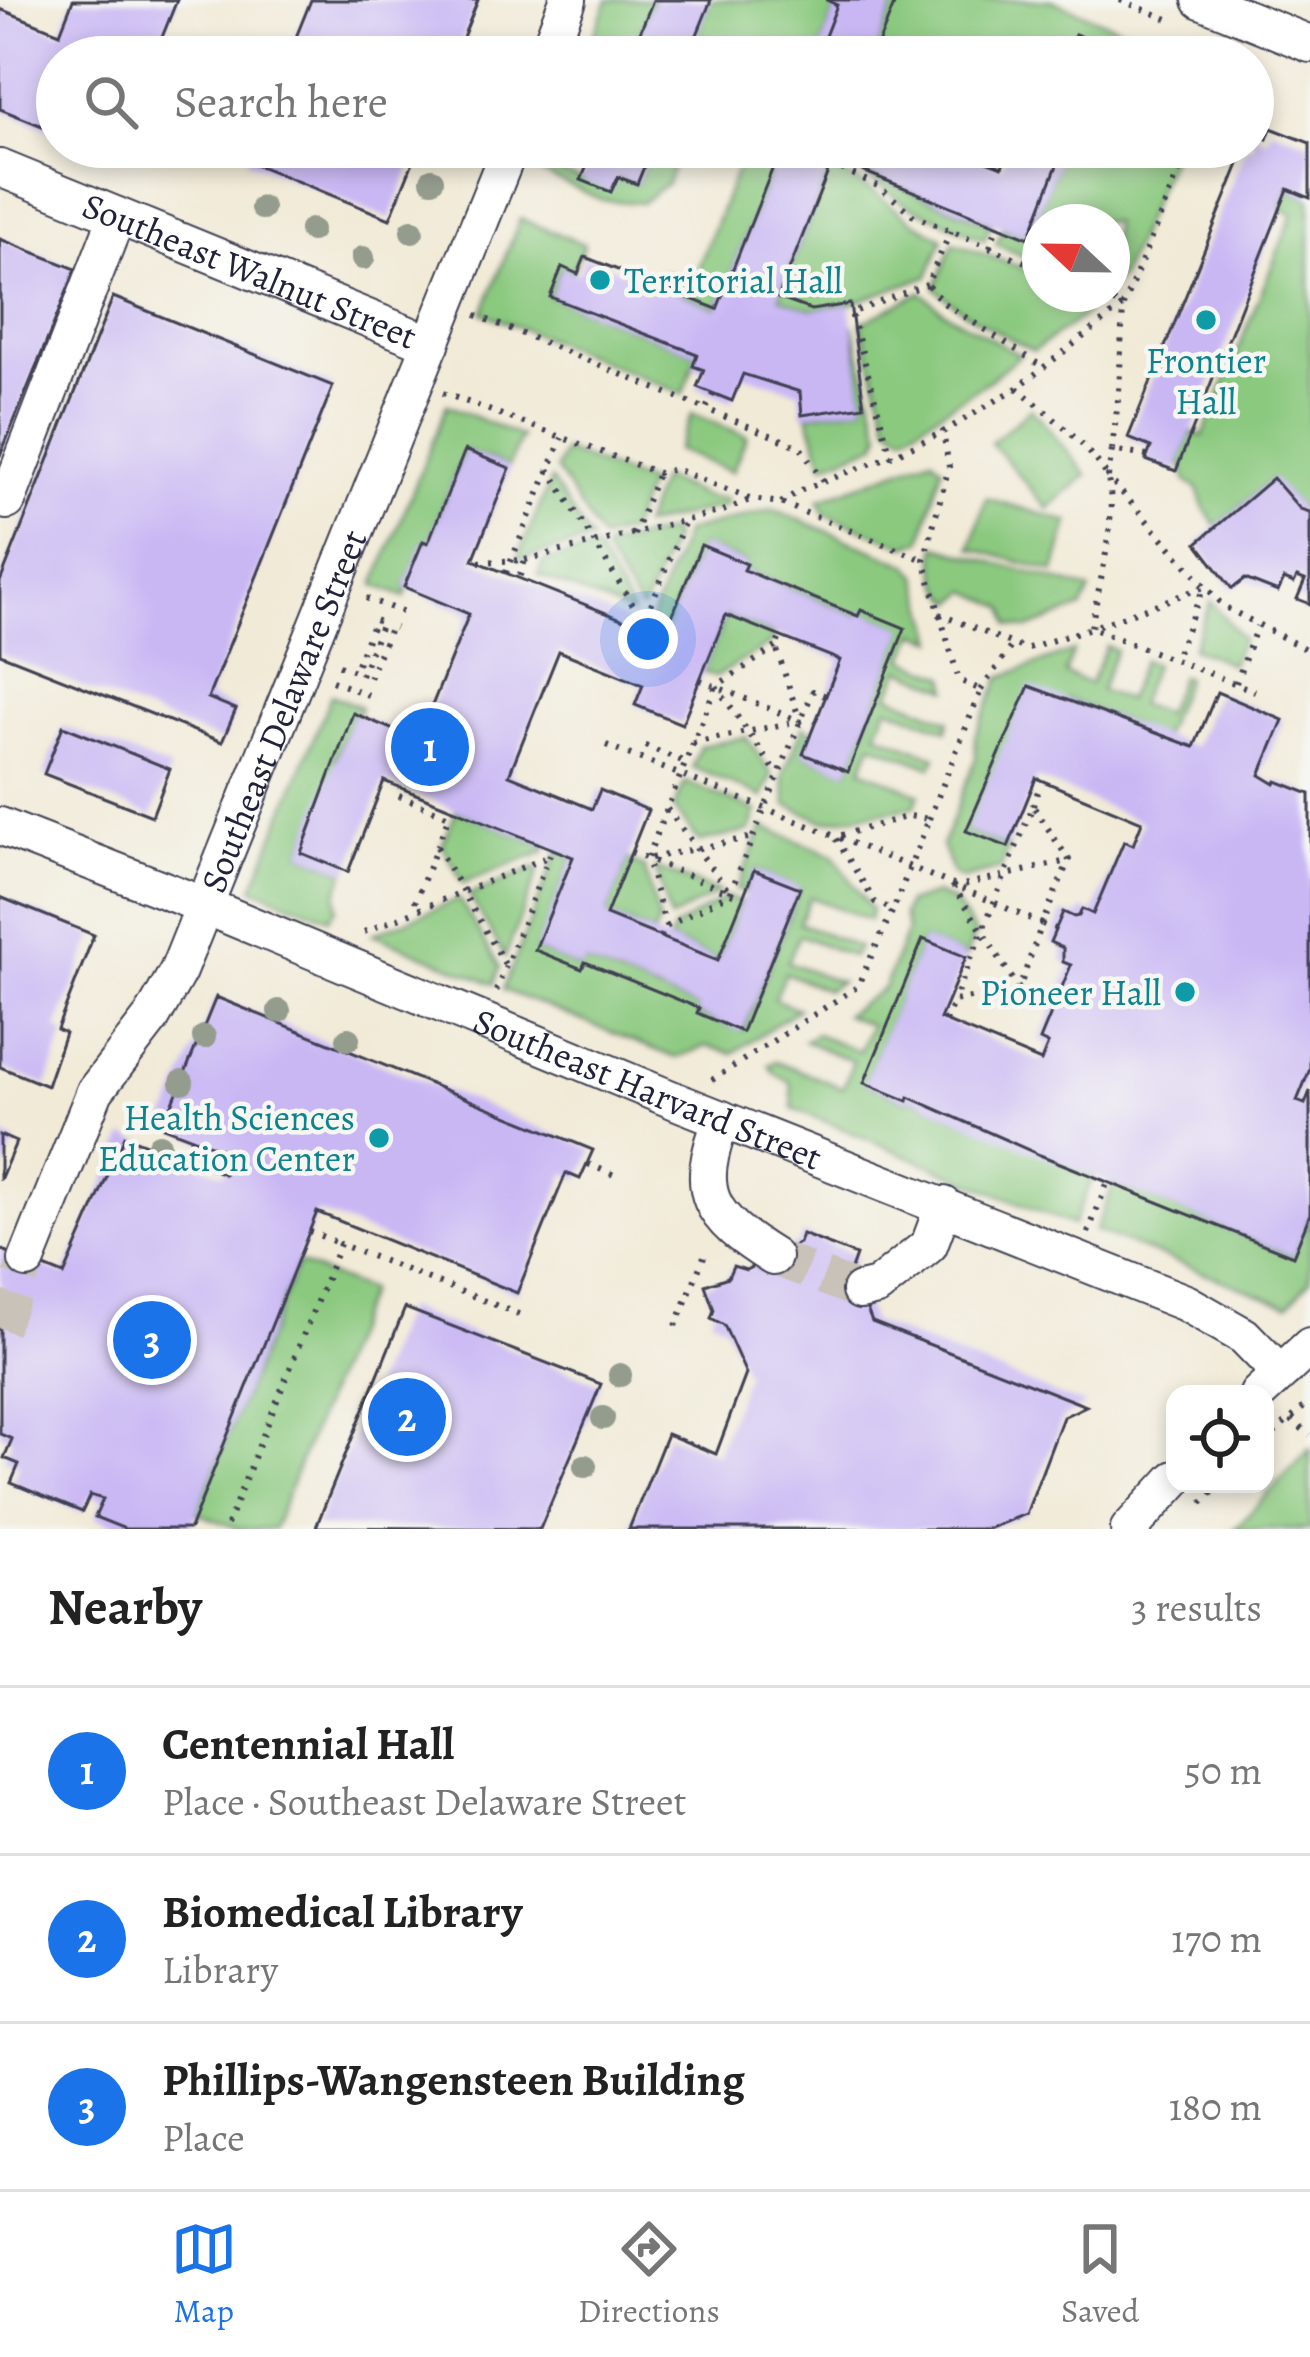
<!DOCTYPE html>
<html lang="en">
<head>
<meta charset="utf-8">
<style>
  body { margin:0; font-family:Alegreya,serif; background:#f2f2f2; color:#222 }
  .controls { position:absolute; right:36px; bottom:36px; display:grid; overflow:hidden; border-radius:24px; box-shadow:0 6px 18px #0003 }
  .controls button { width:108px; height:108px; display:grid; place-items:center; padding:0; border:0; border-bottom:3px solid #e0e0e0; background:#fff; color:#222; font:60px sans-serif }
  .compass { position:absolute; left:1022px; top:204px; width:108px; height:108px; border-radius:50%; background:#fff; box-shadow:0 6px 18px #0003; rotate:292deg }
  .you { position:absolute; left:648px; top:639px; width:42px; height:42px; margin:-30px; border:9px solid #fff; border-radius:50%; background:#1a73e8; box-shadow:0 0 0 18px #1a73e833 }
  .badge { display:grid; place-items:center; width:78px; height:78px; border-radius:50%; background:#1a73e8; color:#fff; font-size:39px; font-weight:700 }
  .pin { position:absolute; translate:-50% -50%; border:6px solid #fff; box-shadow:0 3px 12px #0006 }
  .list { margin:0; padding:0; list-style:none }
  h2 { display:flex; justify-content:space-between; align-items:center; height:156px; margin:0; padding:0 48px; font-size:51px }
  h2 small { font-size:39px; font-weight:400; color:#767676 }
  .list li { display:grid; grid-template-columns:78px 1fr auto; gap:36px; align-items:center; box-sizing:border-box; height:168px; padding:0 48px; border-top:3px solid #e0e0e0 }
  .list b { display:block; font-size:45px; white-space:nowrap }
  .list p { margin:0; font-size:39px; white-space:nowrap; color:#767676 }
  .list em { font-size:39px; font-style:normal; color:#767676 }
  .icon { flex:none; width:66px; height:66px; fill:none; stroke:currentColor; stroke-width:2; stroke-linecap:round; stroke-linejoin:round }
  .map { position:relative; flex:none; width:1310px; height:1529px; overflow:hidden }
  .search { position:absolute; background:#fff; box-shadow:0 6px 18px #0003; left:36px; right:36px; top:36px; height:132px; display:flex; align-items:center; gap:30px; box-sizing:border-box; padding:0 42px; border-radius:66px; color:#767676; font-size:45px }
  .sheet { height:660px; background:#fff }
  nav { display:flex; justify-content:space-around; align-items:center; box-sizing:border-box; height:168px; border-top:3px solid #e0e0e0; background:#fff; font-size:33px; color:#767676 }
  nav a { display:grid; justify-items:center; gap:6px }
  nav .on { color:#1a73e8 }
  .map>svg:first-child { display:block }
  .green { fill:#8bc97f; stroke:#56765d; stroke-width:3 }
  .building { fill:#c9b7f4 }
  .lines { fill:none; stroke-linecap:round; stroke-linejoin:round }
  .minor-tunnel { stroke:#c8c2b8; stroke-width:36; stroke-dasharray:36 18; stroke-linecap:butt }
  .minor-casing { stroke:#414052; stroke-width:40 }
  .path { stroke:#414052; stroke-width:6; stroke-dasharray:3 9; stroke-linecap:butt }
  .minor { stroke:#fff; stroke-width:36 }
  .tree { fill:#949c8e }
  .culture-dot { fill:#0f9aa8; stroke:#f6f6f2; stroke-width:4.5 }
  .labels { text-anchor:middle; stroke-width:9; stroke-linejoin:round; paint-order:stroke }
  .street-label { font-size:36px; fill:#22223b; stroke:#f6f6f2 }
  .culture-label { font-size:36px; fill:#0d838f; stroke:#f6f6f2; text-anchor:end }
</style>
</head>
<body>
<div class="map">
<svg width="1310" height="1529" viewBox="0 0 1310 1529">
  <rect width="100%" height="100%" fill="#f6f6f2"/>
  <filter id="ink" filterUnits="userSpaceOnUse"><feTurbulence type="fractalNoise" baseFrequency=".00833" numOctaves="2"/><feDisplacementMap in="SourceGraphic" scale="24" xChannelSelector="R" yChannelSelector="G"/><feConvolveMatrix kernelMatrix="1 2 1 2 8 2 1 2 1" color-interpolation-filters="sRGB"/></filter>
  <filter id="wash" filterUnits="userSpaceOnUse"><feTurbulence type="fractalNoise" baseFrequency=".004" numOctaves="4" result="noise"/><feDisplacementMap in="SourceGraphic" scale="48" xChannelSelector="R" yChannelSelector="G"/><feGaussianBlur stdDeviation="2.7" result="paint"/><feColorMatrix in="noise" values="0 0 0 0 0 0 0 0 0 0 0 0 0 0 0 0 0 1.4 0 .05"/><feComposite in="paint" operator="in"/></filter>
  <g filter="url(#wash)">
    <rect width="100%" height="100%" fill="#f1ead7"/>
    <g class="green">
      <polygon points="608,0 653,0 630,57 585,57"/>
      <polygon points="711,0 825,0 837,5 817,57 688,57"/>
      <polygon points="896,0 1051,0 1143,37 1126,57 1101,55 1104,45 1075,34 1069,50 1044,57 873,57"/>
      <polygon points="652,147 669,147 677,156 667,183 641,203 602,200 539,172 541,166 581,180 618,177 637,184"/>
      <polygon points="715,147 781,147 717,309 660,286 665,272 693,281 741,158"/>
      <polygon points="1064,147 1175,147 1120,278 1112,285 1112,222 1040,222 1040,264 996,244 1003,228 1029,237"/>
      <path d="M829 169C869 184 877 196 910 219 921 227 933 231 943 239L928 276 850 304 811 310 779 298Z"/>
      <polygon points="857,169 991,224 984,240 902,202"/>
      <polygon points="1288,189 1310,198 1310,512 1300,509 1272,479 1217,526 1205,510 1198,489 1187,482 1180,460 1191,432 1203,436 1293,214 1280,208"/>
      <polygon points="520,219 584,244 572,272 561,268 550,297 697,354 683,394 483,313"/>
      <path d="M953 243 1040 274V294H1084L1089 302 1084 316 1033 351C1000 333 962 314 935 288Z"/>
      <polygon points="921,292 943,311 1020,355 988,381 905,434 889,425 861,323"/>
      <polygon points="853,325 881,433 876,444 824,464 808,415 864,406"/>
      <polygon points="447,405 521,437 508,467 465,450 428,543 423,542 405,587 408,589 405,597 375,585"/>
      <polygon points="1031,408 1087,475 1048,509 991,443"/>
      <polygon points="692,414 747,436 732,472 677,450"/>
      <polygon points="564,451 648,483 629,531 601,540 556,469"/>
      <polygon points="932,457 942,467 922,540 906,546 825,514 819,500"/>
      <polygon points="661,478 708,498 726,499 725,506 642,526"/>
      <polygon points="551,480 591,541 520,559 518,557"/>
      <polygon points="986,498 1069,522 1055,572 971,548"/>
      <polygon points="773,509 907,564 918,575 936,640 916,633 905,659 946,676 949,689 901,669 890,695 949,720 947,730 888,707 877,733 936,757 931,767 872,744 862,769 920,794 914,807 824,821 787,805 783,775 803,727 812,731 803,754 848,771 904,628 861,611 858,616 744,570 746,563 701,546 664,636 647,629 685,532"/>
      <polygon points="670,531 673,538 643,609 639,608 604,552 606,547"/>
      <path d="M937 546 1090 590 1082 608 1028 629 1010 625 1006 608 969 591 955 602C938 587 933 569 937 546Z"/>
      <polygon points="595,549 632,612 631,614 538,575 543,562"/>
      <polygon points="1211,601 1242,639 1231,664 1192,648"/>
      <polygon points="726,615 774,634 770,644 715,677 703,672"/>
      <polygon points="1106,646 1116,650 1100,690 1126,700 1143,660 1154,665 1138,704 1164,714 1180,676 1186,678 1163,734 1157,735 1067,699 967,831 1008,847 1001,869 962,879 953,875 942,846 976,758 975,736 1001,677 1073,651 1065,674 1090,684"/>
      <polygon points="331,695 360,707 358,715 353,714 335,759 338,761 301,853 345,871 337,894 337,908 329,918 253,888"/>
      <polygon points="746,737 772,775 763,797 692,767 700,746"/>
      <polygon points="685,782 757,811 750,831 699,842 674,808"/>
      <polygon points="457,810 546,846 544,852 463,883 442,845"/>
      <polygon points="763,827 833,855 871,910 869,920 810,897 799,923 858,947 853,957 799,935 788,962 840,982 827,990 785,973 774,999 798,1009 733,1053 707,1046 676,1058 503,990 558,851 573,857 536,950 581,969 585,962 699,1008 698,1014 743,1031 800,889 755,870 745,892 736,890"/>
      <polygon points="628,859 644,868 659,922 654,934 606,915"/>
      <polygon points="535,868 539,870 505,957 469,895"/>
      <polygon points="655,868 719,892 670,919"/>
      <polygon points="935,894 954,902 975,934 966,957 923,940 865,1083 907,1101 909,1097 1094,1175 1073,1225 793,1108 791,1083 774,1073 769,1065 776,1061 843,1088 853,1061 804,1041 816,1034 859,1051 870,1025 845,1015 884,988 907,930 903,915 907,903"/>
      <polygon points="727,897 741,903 718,960 669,940 674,928"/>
      <polygon points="459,899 500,967 494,984 373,934"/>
      <polygon points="1114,1183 1292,1256 1310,1214 1310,1280 1288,1305 1095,1231"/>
      <polygon points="298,1263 368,1291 273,1529 239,1529 196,1513"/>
      <polygon points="1310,1449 1310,1529 1235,1529"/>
    </g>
    <g id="blocks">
      <g class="building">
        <polygon points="73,0 177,0 154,57 57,57 57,132 0,109 0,9 60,33"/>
        <polygon points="311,0 478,0 455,57 288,57"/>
        <polygon points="653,0 711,0 688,57 630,57"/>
        <polygon points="826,0 896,0 873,57 817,57 837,5"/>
        <polygon points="1075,34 1105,46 1100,57 1044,57 1050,43 1069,50"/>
        <polygon points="1271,128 1310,143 1310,198 1288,189 1176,471 1146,460 1151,447 1128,438 1246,147 1253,147 1253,133 1267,139"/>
        <polygon points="252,147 419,147 390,219 247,161"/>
        <polygon points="595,147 652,147 637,184 618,177 611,192 581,180"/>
        <polygon points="781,147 950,147 1002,167 1009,147 1064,147 1029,238 833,159 778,298 811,310 850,304 864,406 802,415 800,392 743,374 732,401 697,387 704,370 693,366 697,354 550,297 562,267 578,274 585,257 717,309"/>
        <polygon points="0,239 76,269 0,456"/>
        <polygon points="113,297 333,386 208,698 236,709 222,742 0,654 0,582"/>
        <polygon points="465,450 510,468 473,560 664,636 701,545 747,564 744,570 858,616 861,610 905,628 848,772 803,754 840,660 726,615 682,724 635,705 643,685 559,651 509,775 592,809 600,790 648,810 606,915 718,960 754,870 800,888 742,1032 697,1013 699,1008 585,962 582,969 535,950 573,857 448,807 384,781 348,872 301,853 353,713 418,740 469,614 404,587 423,541 428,543"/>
        <polygon points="1273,478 1300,509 1310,512 1310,604 1297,599 1305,580 1297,577 1294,583 1284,579 1278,592 1245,579 1232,589 1197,543"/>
        <polygon points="1029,686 1194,747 1217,692 1283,720 1260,775 1275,784 1277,781 1310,794 1310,1069 1297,1101 1305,1104 1310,1091 1310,1214 1293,1256 1040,1155 909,1097 908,1101 864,1083 923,939 966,957 940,1019 1041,1061 1048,1044 1040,1040 1071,965 1063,962 1063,948 1050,942 1063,912 1074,917 1079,916 1082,909 1093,914 1124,841 1133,845 1142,822 1036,778 1008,847 966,831"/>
        <polygon points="63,726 170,769 152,816 44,774"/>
        <polygon points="0,897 94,935 57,1029 65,1033 47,1086 0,1067"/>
        <polygon points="216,997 593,1150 580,1179 566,1173 517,1293 317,1212 190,1529 125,1529 95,1517 103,1499 90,1495 82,1512 11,1483 19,1464 4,1458 12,1439 0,1434 0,1249 64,1275 125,1136 224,1174 232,1153 163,1127"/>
        <polygon points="0,1135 16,1142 0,1180"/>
        <polygon points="802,1234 856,1255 851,1269 872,1322 1086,1406 1063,1417 1026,1514 987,1529 629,1529 667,1434 716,1454 746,1374 724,1325 711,1318 714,1310 705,1285 728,1277 733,1266 746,1270 799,1243"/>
        <polygon points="405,1308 601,1384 540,1529 316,1527"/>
      </g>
    </g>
  </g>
  <g filter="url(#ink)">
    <use href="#blocks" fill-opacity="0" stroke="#414052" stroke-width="3"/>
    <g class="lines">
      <g class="minor-tunnel">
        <polyline points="773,1257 860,1291"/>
        <polyline points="0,1328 27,1260"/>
      </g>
      <g class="minor-casing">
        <g id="minor">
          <polyline points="1201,0 1310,44"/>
          <polyline points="546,57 568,0"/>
          <path id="s1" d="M0 168 431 344"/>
          <polyline points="7,501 117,216"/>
          <path id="s2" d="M0 826 205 906 683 1104 1186 1303 1244 1336 1280 1373"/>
          <path d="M722 1119C693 1193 708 1216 773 1257"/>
          <path id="s3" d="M27 1260 95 1091 152 1017 178 971 510 147"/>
          <polyline points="860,1291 877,1287 929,1245 944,1205"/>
          <polyline points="1258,1394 1310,1346"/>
          <polyline points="1129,1529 1175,1479"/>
        </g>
      </g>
      <g class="path">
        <polyline points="1120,0 1173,21"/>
        <polyline points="831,164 880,187 914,216 1040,268"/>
        <polyline points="951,231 927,284 942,302 1043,367"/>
        <polyline points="990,247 997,226"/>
        <polyline points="927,284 851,313 891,456 943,432"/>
        <polyline points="476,315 706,409"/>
        <path d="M1017 388C1037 404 1103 457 1108 480 1118 520 1098 587 1091 628L1204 587 1174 660"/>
        <polyline points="443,393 658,473 675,469 752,499 781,503 924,560"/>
        <polyline points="713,394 706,409 800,447 824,482"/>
        <polyline points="1112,450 1119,392 1123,306 1189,147"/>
        <polyline points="1147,456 1112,450 1108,477 1223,606 1309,651"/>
        <polyline points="549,469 644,623"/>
        <polyline points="781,503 799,491 891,456"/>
        <polyline points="634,535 658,473"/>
        <polyline points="525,560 723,511 752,499"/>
        <polyline points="479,562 525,560 519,578"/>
        <polyline points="506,573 562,438"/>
        <polyline points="366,598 402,612"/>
        <polyline points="939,614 1025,649 1091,628 1255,691"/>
        <polyline points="642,627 685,521"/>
        <polyline points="776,647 716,686 778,775"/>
        <polyline points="339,665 354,671 375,620 382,623 361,675 369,678 391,626 395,628"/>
        <polyline points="700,680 797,720"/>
        <polyline points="332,681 368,695"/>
        <polyline points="1236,683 1257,626"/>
        <polyline points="981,690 1012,645"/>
        <polyline points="693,743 800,721 776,647 780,637"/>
        <path d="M606 745C752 804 899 859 1042 924L1069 860 1033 806 954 1001"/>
        <polyline points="645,746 685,762"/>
        <polyline points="399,796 449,816 412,910"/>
        <polyline points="1033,806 1039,788"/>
        <polyline points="667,809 728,890"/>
        <polyline points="929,819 981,690 959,680 924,560 949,467 943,432 1017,388 1123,306 1097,294"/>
        <polyline points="437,847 506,966"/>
        <polyline points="631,852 743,898"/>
        <polyline points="651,858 753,837"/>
        <polyline points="666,927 647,859 716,686"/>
        <polyline points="1056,929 1042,924 1019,989 954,887 1067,861"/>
        <polyline points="364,932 550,856"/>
        <polyline points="661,937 666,927 730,893 813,691 826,696"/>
        <polyline points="496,991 552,849"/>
        <polyline points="945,1021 954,1001 1019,989"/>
        <polyline points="712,1080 857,987 893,910 875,902 835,837 909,816 929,819 893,910"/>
        <polyline points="588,1164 619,1177"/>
        <polyline points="309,1231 340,1244"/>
        <polyline points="1088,1233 1108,1181"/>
        <polyline points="676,1326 707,1249"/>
        <polyline points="1291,1420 1310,1435"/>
        <polyline points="1265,1441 1310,1402"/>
        <polyline points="1202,1503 1221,1484"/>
        <polyline points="227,1525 340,1244 526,1317"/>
      </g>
      <use href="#minor" class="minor"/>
    </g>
    <g class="tree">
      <circle cx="432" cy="180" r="12"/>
      <circle cx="262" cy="208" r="12"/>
      <circle cx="311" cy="230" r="12"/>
      <circle cx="412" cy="231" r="12"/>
      <circle cx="363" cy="258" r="12"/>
      <circle cx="279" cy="1011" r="12"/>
      <circle cx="204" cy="1037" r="12"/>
      <circle cx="348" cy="1039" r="12"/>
      <circle cx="182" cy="1082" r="12"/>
      <circle cx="159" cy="1145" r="12"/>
      <circle cx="620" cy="1375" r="12"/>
      <circle cx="603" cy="1418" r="12"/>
      <circle cx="585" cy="1466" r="12"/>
    </g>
  </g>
  <g class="culture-dot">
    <circle cx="600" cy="280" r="12"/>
    <circle cx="1206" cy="320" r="12"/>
    <circle cx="1185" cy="992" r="12"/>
    <circle cx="379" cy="1138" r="12"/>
  </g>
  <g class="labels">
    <g class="street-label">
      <text dy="13" stroke="none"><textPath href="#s1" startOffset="270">Southeast Walnut Street</textPath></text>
      <text dy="13" stroke="none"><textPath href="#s3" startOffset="609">Southeast Delaware Street</textPath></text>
      <text dy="13" stroke="none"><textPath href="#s2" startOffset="699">Southeast Harvard Street</textPath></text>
    </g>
    <g class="culture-label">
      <text x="624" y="293" text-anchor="start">Territorial Hall</text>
      <text x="1206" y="373" text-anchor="middle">Frontier<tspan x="1206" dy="41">Hall</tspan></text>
      <text x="1161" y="1005">Pioneer Hall</text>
      <text x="355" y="1130">Health Sciences<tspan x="355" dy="41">Education Center</tspan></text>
    </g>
  </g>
</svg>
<div class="controls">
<button><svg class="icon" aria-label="locate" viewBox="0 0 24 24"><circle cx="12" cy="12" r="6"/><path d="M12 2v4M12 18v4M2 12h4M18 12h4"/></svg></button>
</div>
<svg class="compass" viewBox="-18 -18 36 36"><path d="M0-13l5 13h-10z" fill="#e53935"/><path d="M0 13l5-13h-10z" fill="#767676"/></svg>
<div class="you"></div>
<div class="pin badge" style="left:430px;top:747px">1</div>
<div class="pin badge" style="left:407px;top:1417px">2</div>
<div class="pin badge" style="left:152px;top:1340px">3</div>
<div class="search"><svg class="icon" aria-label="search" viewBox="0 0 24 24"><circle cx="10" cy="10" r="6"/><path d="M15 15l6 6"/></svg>Search here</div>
</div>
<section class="sheet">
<h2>Nearby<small>3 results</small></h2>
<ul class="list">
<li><span class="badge">1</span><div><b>Centennial Hall</b><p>Place · Southeast Delaware Street</p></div><em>50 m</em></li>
<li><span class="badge">2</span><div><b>Biomedical Library</b><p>Library</p></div><em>170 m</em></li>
<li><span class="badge">3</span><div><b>Phillips-Wangensteen Building</b><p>Place</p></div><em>180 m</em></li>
</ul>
</section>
<nav>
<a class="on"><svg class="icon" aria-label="map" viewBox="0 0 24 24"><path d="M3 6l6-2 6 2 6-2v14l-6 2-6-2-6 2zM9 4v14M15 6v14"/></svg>Map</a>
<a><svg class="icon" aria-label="directions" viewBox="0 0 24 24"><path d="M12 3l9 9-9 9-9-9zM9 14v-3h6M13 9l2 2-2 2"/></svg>Directions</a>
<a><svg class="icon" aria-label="saved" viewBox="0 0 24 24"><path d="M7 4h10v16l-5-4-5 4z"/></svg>Saved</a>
</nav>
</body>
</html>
